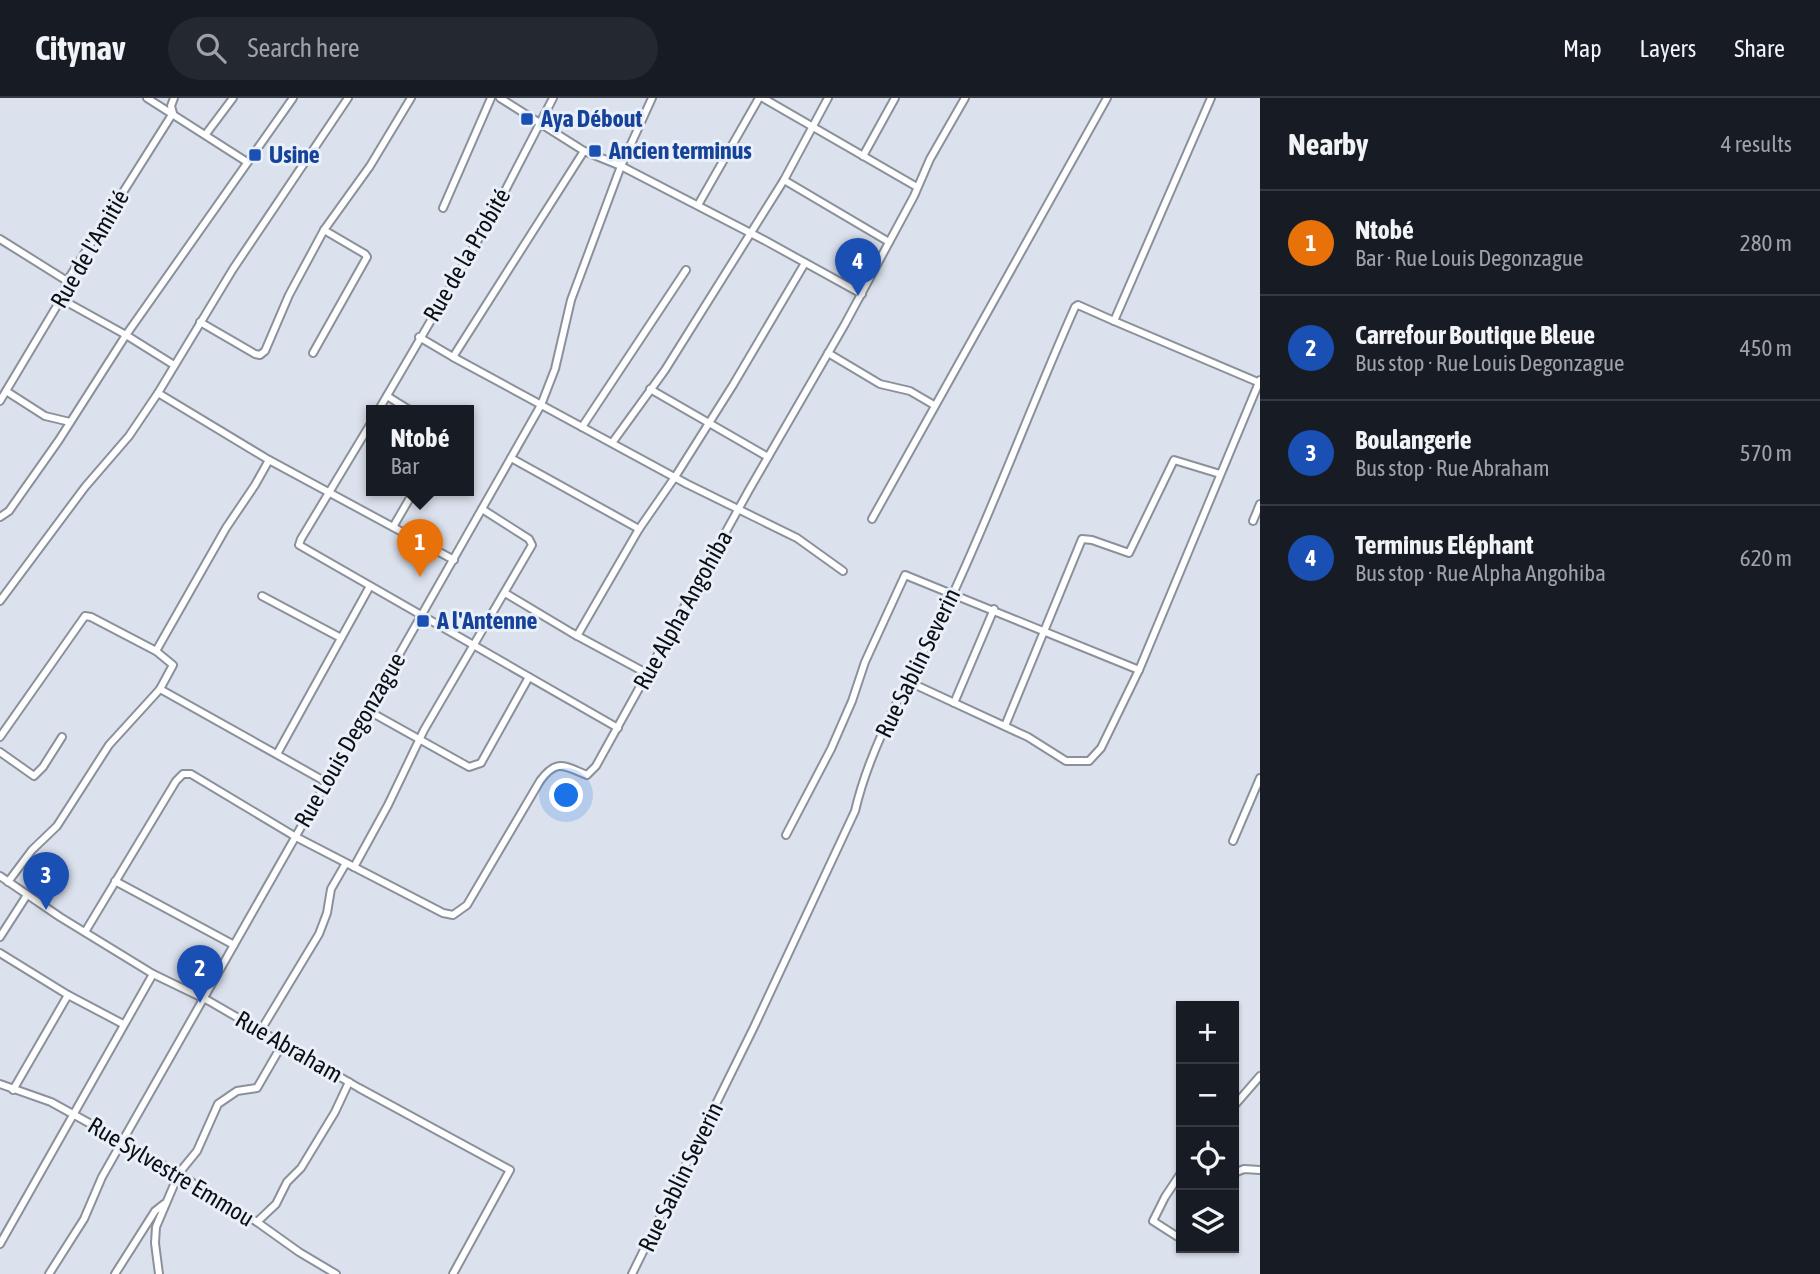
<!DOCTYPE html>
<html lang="en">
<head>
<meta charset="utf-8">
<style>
  body { margin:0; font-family:"Asap Condensed",sans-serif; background:#242831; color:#f1f3f6 }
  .controls { position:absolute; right:21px; bottom:21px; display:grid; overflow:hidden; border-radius:0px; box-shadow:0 2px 5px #0004 }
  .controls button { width:63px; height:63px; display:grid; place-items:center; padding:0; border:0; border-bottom:2px solid #363941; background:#171b24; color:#f1f3f6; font:35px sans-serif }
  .you { position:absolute; left:567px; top:698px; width:24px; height:24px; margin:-18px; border:5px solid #fff; border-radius:50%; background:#1a73e8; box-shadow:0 0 0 10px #1a73e833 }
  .badge { display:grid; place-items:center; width:46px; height:46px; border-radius:50%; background:#8c9099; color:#fff; font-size:23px; font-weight:700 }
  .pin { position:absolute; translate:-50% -58px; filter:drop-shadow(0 2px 4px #0008) }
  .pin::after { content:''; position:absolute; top:37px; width:24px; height:21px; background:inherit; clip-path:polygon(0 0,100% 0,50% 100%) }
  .popup { position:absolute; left:366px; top:307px; width:108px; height:91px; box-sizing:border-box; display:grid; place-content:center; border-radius:0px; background:#171b24; filter:drop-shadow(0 2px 5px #0005); font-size:23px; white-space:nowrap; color:#9ea1a6 }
  .popup b { font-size:26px; color:#f1f3f6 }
  .popup::after { content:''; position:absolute; left:50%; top:100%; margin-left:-14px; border:14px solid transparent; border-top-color:#171b24 }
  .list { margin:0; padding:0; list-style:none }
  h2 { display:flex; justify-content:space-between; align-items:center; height:91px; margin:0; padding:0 28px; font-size:30px }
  h2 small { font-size:23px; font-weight:400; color:#9ea1a6 }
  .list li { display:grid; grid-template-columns:46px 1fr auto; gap:21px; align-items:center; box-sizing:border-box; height:105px; padding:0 28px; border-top:2px solid #363941 }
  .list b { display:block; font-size:26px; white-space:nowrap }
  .list p { margin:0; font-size:23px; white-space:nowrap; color:#9ea1a6 }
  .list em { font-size:23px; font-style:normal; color:#9ea1a6 }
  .icon { flex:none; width:38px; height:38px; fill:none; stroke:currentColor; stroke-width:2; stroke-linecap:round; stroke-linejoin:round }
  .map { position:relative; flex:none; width:1260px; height:1176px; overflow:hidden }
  header { display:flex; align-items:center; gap:42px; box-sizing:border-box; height:98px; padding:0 35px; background:#171b24; border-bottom:2px solid #363941 }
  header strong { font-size:33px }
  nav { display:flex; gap:38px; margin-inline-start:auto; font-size:24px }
  .search { width:490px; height:63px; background:#242831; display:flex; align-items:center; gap:18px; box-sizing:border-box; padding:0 24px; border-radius:38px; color:#9ea1a6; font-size:26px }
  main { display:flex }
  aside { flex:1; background:#171b24 }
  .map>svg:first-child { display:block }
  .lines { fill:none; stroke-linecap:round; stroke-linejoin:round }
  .street-casing { stroke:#8b919b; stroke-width:10 }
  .street { stroke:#fff; stroke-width:6 }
  .transit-dot { fill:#1a4fb4; stroke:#e9f0fa; stroke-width:2.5 }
  .labels { text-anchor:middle; stroke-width:6; stroke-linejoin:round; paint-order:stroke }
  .transit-label { font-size:24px; font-weight:bold; fill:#164399; stroke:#e9f0fa; text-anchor:start }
  .street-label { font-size:24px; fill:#0c0e11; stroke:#e9f0fa }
</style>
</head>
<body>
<header>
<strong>Citynav</strong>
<div class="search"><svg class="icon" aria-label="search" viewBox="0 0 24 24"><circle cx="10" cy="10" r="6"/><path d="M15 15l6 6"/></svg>Search here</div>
<nav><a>Map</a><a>Layers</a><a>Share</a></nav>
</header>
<main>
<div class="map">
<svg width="1260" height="1176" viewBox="0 0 1260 1176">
  <rect width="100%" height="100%" fill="#dce2ed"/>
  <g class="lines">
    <g class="street-casing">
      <g id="street">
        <polyline points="147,0 247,64"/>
        <polyline points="500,0 584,53 621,68 764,142 862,196"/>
        <polyline points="763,0 917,89"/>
        <polyline points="206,36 233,0"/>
        <polyline points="863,58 895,0"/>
        <polyline points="784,82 889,144"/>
        <polyline points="698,107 759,0"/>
        <polyline points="443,110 491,0"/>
        <polyline points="0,141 67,183"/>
        <polyline points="61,201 126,237 174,267"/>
        <polyline points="1114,223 1260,285"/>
        <polyline points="200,224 255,256 260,257 265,253 289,197 324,132 370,68 411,0"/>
        <polyline points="419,239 453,259 584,53"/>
        <polyline points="313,255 367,159 365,156 324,132"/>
        <polyline points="828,255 880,286 910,293 934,307"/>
        <polyline points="453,259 687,386 797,440 843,473"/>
        <polyline points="650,291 768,359"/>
        <polyline points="6,293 45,318 70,324"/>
        <polyline points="158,295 269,362 454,462"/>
        <polyline points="387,298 411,313"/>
        <polyline points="0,303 61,201 67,183 173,15 171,8 174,0"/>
        <polyline points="378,313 492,118 553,0"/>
        <polyline points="371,325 301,441 299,447 618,630"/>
        <polyline points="582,329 686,172"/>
        <polyline points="612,345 665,272 784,82 828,0"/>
        <polyline points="511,360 639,431"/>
        <polyline points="0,419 9,413 59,342 126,237 293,0"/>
        <polyline points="872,421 1107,0"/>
        <polyline points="1253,423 1260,406"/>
        <polyline points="393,429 414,393"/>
        <polyline points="505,495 572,535 648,576"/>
        <polyline points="262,498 341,540"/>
        <polyline points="0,503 85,389 129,338 158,295 233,171 348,0"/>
        <polyline points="577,538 639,431 675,379 733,287 805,165"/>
        <polyline points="156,553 226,430 255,387 269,362"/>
        <polyline points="907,583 1028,639 1066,663 1089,663 1101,650 1139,572 1260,282"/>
        <polyline points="160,591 326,684"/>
        <polyline points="954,605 994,511"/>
        <polyline points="367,612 469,669 481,665 529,579"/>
        <polyline points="1005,628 1082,441 1092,442 1129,455 1174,362 1220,376"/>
        <polyline points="0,639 85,518 91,519 156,553 173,567 160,591 109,647 57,728 32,752 8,784"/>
        <polyline points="0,654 34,678 43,669 62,639"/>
        <polyline points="277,656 370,488"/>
        <polyline points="786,737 831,651 852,603 865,564 905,477 1139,572"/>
        <polyline points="1233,743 1260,680"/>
        <polyline points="354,769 388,707 424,632 532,447 529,441 482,411"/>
        <polyline points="0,778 60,819 153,876 209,903 359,990 510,1072 453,1176"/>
        <polyline points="115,783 234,847"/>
        <path d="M85 834 176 683 183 676H191L296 739 443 815 453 817 467 807 540 683C557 660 564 668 587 677L596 668 749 392 845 226 914 98 930 61 965 0"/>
        <polyline points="0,839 27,797"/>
        <polyline points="0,855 68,897 123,926"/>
        <polyline points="261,932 319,836 327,815 331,791 346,765"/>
        <polyline points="0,986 51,1004 118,1041 189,1082 204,1094 257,1124 299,1154 336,1176"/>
        <polyline points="13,992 68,897"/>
        <polyline points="1234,1008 1260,978"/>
        <polyline points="1181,1075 1165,1099 1153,1123 1178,1139 1181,1137"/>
        <polyline points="1234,1075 1244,1071 1260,1072"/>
        <polyline points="257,1124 276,1106 287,1084 301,1070 335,1014 349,984"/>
        <polyline points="0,1146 153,876"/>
        <polyline points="49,1176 84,1121 102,1079 541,307 555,271 571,202 621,68 652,0"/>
        <polyline points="115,1176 155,1113 164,1106"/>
        <polyline points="159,1176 155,1145 156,1129 179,1075 197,1053 218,1006 237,993 257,990 283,945"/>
        <path d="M632 1176 754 929 855 713C874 632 923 562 957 487 999 395 1034 301 1075 209L1078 207 1114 223 1211 0"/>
      </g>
    </g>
    <use href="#street" class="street"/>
  </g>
  <g class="transit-dot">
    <rect x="520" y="14" width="14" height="14" rx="3.5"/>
    <rect x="588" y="46" width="14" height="14" rx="3.5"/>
    <rect x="248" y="50" width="14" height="14" rx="3.5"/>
    <rect x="416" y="516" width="14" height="14" rx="3.5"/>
  </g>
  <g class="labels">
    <g class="transit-label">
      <text x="541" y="29">Aya Débout</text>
      <text x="609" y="61">Ancien terminus</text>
      <text x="269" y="65">Usine</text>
      <text x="437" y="531">A l'Antenne</text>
    </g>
    <g class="street-label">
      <text transform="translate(90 151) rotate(-60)" y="8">Rue de l'Amitié</text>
      <text transform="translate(467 157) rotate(-60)" y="8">Rue de la Probité</text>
      <text transform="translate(683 512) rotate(-61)" y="8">Rue Alpha Angohiba</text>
      <text transform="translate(918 565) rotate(-64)" y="8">Rue Sablin Severin</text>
      <text transform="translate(350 642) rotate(-60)" y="8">Rue Louis Degonzague</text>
      <text transform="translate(289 949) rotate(30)" y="8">Rue Abraham</text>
      <text transform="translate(171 1074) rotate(31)" y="8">Rue Sylvestre Emmou</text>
      <text transform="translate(681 1079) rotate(-64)" y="8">Rue Sablin Severin</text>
    </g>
  </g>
</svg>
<div class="controls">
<button>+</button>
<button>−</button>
<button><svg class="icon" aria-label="locate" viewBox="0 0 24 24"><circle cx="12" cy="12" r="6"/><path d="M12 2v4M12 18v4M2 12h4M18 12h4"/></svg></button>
<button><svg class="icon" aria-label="layers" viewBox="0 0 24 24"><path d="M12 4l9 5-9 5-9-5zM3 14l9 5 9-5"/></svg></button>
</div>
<div class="you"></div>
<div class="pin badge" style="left:420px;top:479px;background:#e8710a">1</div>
<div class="popup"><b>Ntobé</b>Bar</div>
<div class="pin badge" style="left:200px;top:905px;background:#1a4fb4">2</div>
<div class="pin badge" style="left:46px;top:812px;background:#1a4fb4">3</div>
<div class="pin badge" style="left:858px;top:198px;background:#1a4fb4">4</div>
</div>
<aside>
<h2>Nearby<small>4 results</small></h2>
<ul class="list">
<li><span class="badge" style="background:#e8710a">1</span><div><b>Ntobé</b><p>Bar · Rue Louis Degonzague</p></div><em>280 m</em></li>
<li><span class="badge" style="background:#1a4fb4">2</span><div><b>Carrefour Boutique Bleue</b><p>Bus stop · Rue Louis Degonzague</p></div><em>450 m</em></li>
<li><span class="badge" style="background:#1a4fb4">3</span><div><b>Boulangerie</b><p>Bus stop · Rue Abraham</p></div><em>570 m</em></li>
<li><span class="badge" style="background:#1a4fb4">4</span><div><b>Terminus Eléphant</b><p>Bus stop · Rue Alpha Angohiba</p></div><em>620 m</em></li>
</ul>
</aside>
</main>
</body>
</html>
